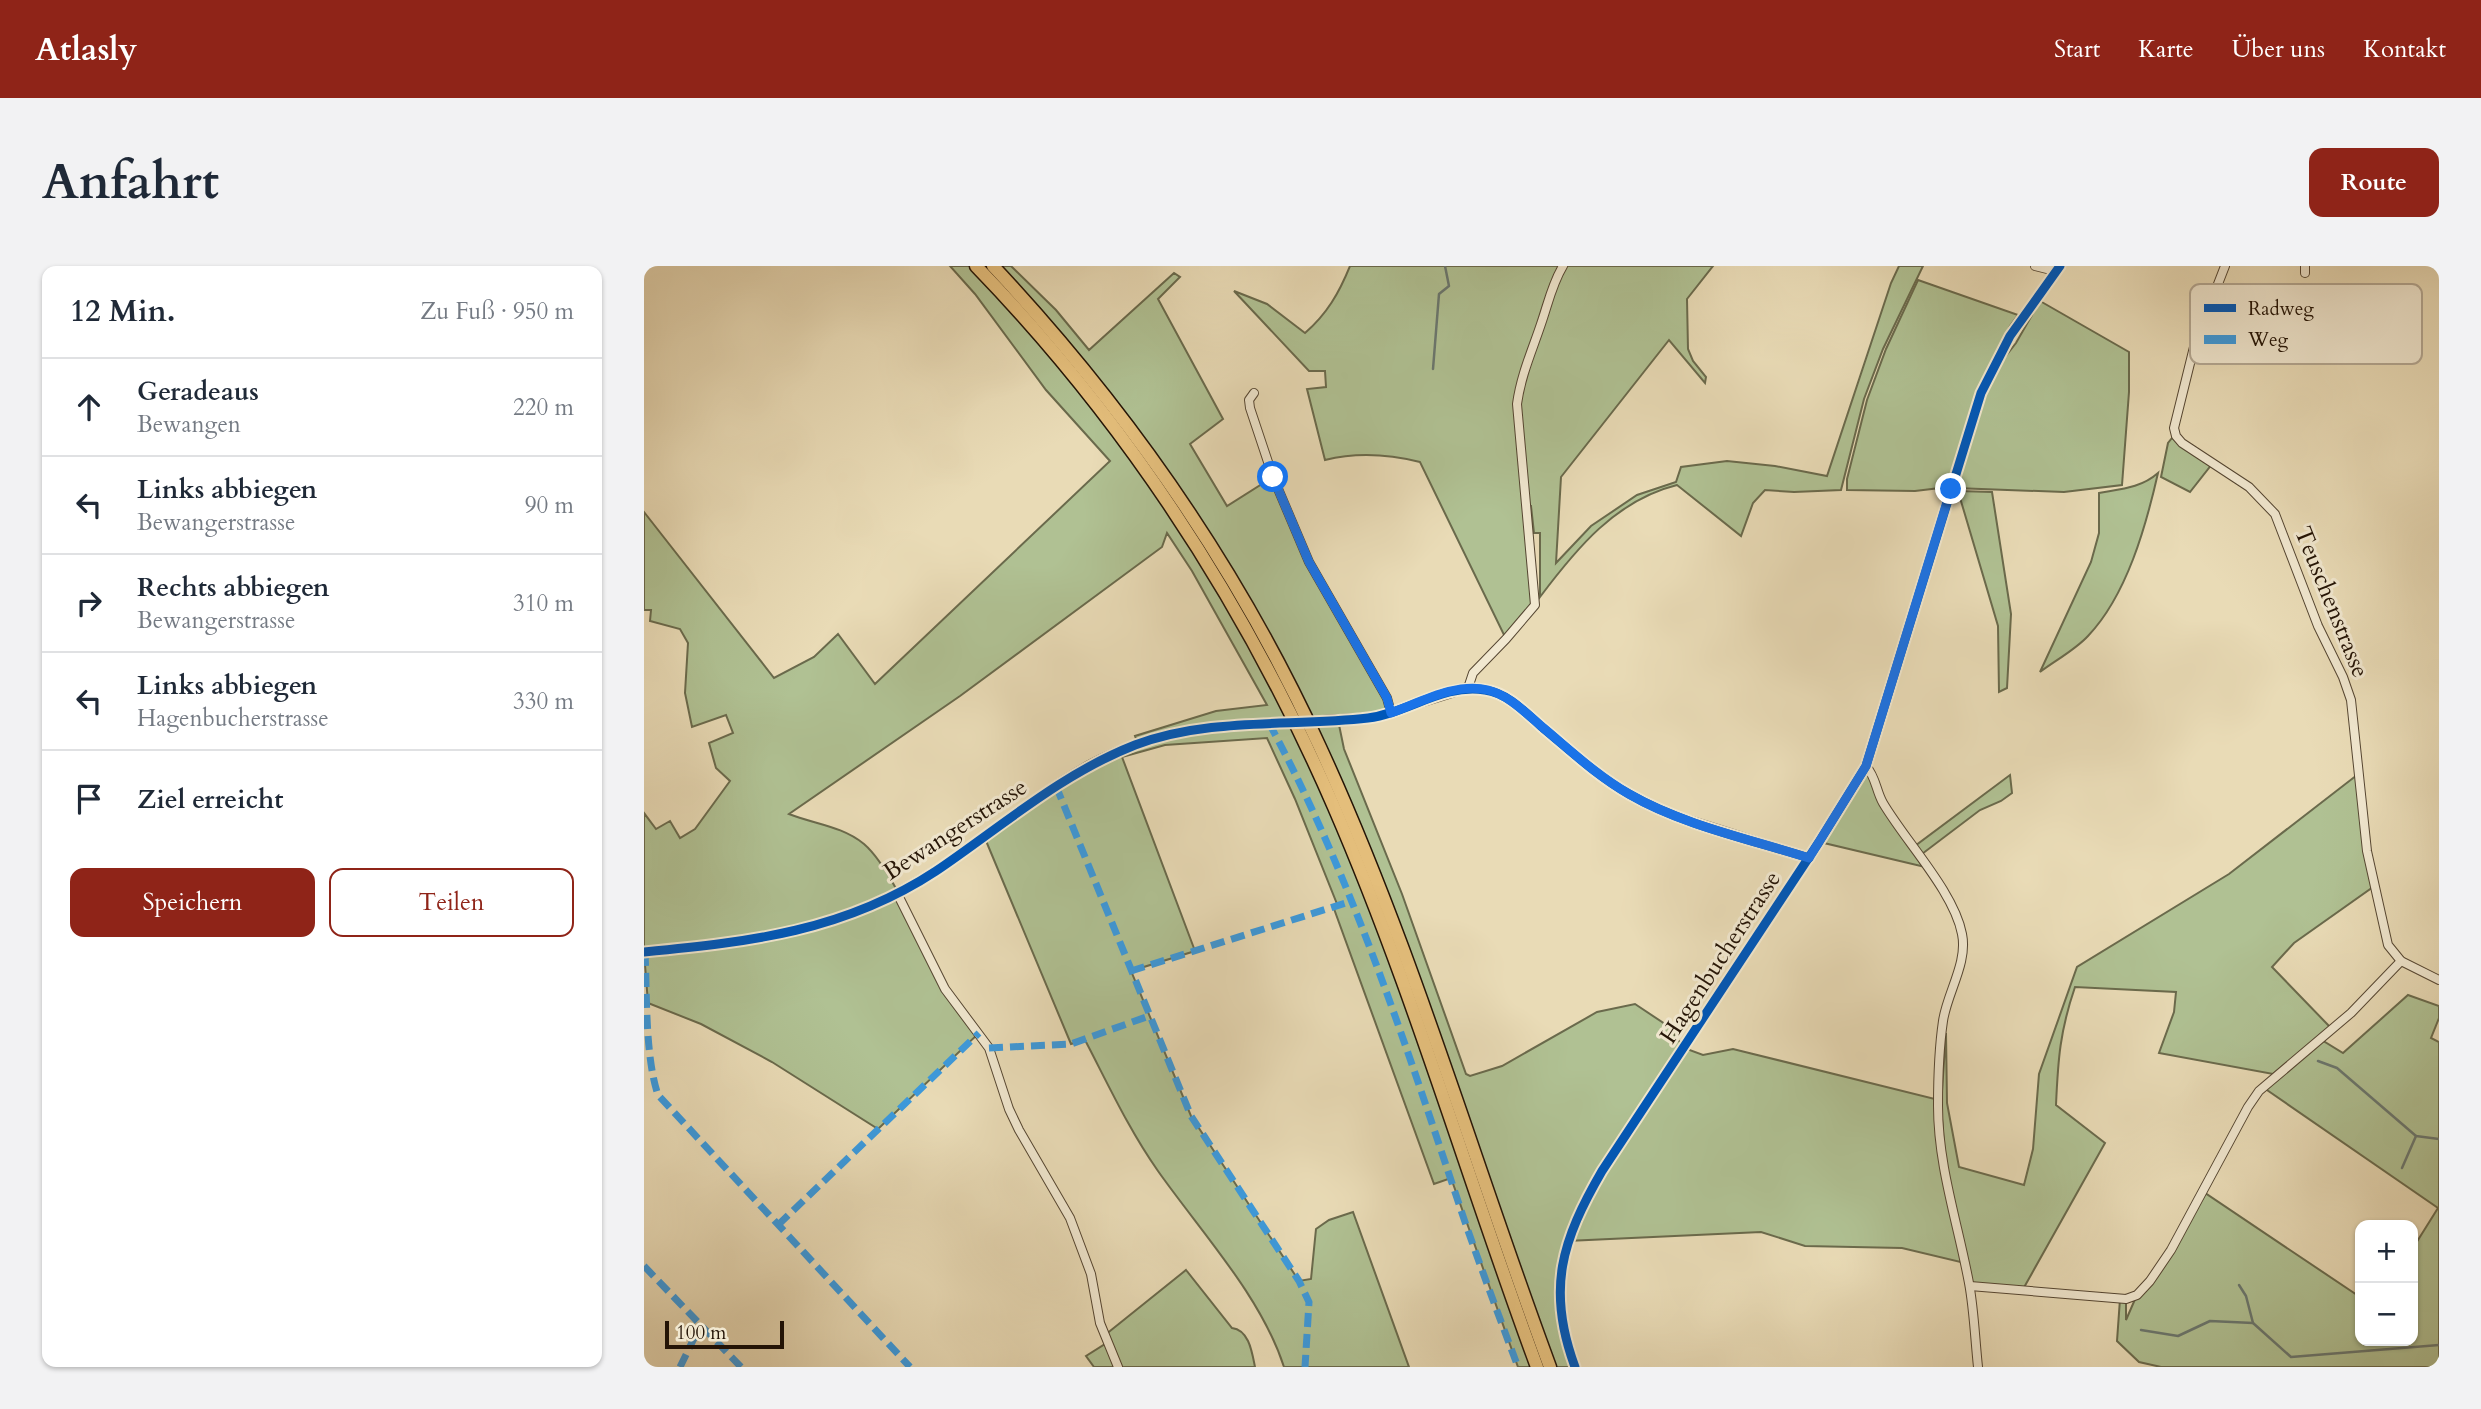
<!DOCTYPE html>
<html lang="de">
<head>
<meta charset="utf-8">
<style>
  body { margin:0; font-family:Cardo,serif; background:#f2f2f3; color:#1f2937 }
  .controls { position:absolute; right:21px; bottom:21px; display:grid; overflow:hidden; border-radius:14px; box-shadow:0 2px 5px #0004 }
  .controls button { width:63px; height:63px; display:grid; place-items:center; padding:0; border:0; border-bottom:2px solid #e0e1e3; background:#fff; color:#1f2937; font:35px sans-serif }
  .scale { position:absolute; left:21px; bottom:18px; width:119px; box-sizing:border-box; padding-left:7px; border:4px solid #241406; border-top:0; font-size:19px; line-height:24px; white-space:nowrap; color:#241406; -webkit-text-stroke:5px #f1e8d0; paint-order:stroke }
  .stop { position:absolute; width:21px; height:21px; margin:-16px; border:5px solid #1a73e8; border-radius:50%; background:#fff }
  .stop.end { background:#1a73e8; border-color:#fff; box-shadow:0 2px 7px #0008 }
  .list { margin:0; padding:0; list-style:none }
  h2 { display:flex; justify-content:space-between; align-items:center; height:91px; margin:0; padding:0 28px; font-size:30px }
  h2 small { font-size:23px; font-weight:400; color:#747a83 }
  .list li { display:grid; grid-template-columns:46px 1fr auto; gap:21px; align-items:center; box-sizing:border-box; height:98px; padding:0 28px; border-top:2px solid #e0e1e3 }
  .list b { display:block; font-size:26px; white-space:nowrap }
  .list p { margin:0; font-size:23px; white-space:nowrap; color:#747a83 }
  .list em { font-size:23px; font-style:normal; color:#747a83 }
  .actions { display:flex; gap:14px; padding:21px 28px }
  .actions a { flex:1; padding:16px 0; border:2px solid #8f2418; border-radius:14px; text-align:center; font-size:24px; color:#8f2418 }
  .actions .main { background:#8f2418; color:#fff }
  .icon { flex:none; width:38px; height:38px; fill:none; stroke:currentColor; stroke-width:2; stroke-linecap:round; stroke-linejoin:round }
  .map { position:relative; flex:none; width:1795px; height:1101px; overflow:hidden; border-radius:14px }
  header { display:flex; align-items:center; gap:42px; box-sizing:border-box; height:98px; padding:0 35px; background:#8f2418; color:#fff }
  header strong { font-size:33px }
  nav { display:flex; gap:38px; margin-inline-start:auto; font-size:24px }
  .intro { display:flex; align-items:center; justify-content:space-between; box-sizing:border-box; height:168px; padding:0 42px }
  h1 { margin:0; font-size:49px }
  .button { padding:18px 32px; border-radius:14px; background:#8f2418; color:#fff; font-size:24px; font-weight:700 }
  main { display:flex; gap:42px; padding:0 42px }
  aside { flex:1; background:#fff; border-radius:14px; box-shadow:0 2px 5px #0004 }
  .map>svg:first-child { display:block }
  .green { fill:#b0c193; stroke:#6a6a4c; stroke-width:2 }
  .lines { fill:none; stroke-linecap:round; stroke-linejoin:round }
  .stream { stroke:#6a776f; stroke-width:2.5 }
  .minor-casing { stroke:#554632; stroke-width:10 }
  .highway-casing { stroke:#241406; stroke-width:15 }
  .minor { stroke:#f1e8d0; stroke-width:8 }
  .highway { stroke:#e4be7b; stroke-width:12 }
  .quiet { stroke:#3c9add; stroke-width:7; stroke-dasharray:14 7; stroke-linecap:butt }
  .cycleway-casing { stroke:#f1e8d0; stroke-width:13 }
  .cycleway { stroke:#0057b8; stroke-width:9 }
  .route { stroke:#1a73e8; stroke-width:9 }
  .labels { text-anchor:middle; stroke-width:6; stroke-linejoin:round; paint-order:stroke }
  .street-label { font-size:24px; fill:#241406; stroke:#f1e8d0 }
  .key { fill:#f1e8d0; stroke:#b4a893; stroke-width:2 }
  .key-label { font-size:19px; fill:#241406 }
</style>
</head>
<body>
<header>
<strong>Atlasly</strong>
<nav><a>Start</a><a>Karte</a><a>Über uns</a><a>Kontakt</a></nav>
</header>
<div class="intro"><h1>Anfahrt</h1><a class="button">Route</a></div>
<main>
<aside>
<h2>12 Min.<small>Zu Fuß · 950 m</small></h2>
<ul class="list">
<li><svg class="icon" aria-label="ahead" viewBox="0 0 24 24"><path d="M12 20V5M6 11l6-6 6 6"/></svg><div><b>Geradeaus</b><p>Bewangen</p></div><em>220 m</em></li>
<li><svg class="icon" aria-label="left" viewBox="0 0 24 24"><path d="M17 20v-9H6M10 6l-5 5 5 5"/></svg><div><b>Links abbiegen</b><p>Bewangerstrasse</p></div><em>90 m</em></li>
<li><svg class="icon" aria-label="right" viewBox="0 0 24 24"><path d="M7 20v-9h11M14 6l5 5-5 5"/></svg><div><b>Rechts abbiegen</b><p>Bewangerstrasse</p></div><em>310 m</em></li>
<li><svg class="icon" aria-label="left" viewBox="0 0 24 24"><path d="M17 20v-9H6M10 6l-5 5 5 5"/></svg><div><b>Links abbiegen</b><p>Hagenbucherstrasse</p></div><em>330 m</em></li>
<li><svg class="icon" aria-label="arrive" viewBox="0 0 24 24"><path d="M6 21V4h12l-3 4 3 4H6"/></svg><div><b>Ziel erreicht</b></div></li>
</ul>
<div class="actions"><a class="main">Speichern</a><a>Teilen</a></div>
</aside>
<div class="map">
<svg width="1795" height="1101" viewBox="0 0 1795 1101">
  <rect width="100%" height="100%" fill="#e9dbb6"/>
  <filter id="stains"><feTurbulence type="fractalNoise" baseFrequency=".00286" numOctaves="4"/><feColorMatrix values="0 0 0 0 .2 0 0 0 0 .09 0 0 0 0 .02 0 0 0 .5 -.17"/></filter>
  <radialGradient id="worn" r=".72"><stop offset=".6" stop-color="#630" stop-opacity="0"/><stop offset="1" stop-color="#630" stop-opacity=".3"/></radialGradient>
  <g class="green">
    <path d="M306 0H367L412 44 445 84 530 7 536 11 514 33 579 153 546 178 583 240 629 211 665 296 747 447 694 454 700 483 758 628 822 808 826 810 858 800 953 746 991 738 1024 760 1040 782 1059 789 1089 783 1295 834 1301 892 1297 839 1302 767 1303 837 1315 901 1380 919 1389 883 1395 808 1433 701 1585 608 1713 509 1729 621 1650 677 1628 701 1686 761 1629 808 1515 787 1530 746 1532 726 1431 721C1416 765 1414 793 1412 839L1461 877 1378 1025 1326 1020 1321 997 1258 982 1161 980 1117 966 923 975 916 1024 931 1101H874L807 912 790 918 689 640 693 638 651 533 623 472 521 479 478 491 551 685 487 705 547 850 655 1015 667 1013 672 963 685 954 709 946 765 1101H640C617 1030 557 966 514 905 485 864 464 818 441 774L427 778 340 570 412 520 494 478 491 470 572 445 623 439 548 305 523 267 518 281 316 430 145 548C170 558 198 560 220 578 250 604 279 682 299 719 308 736 323 752 335 767L234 863 128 796 57 758 4 737 0 686V547L12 563 26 555 36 572 51 563 86 515 72 502 65 477 89 467 82 449 48 461 41 427 44 377 36 363 6 355 7 344H0V246L130 412 170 391 194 368 231 418 466 195 402 124 331 28Z"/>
    <path d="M706 0H1069L1043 33 1044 83 1049 95 1062 111 1061 117 1025 74 917 211 912 297 947 260 993 229 1032 216 1037 201 1083 195 1131 200 1183 210 1247 17 1255 0H1279L1239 83 1220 133 1197 224 1150 226 1121 224 1109 237 1097 270 1033 219C972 234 932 283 896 331V267H890L887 240H882L891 339 862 373 776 196C744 188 713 186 681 194L663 123 682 121 681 105H665L590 25 623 38 661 67C683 48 695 27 706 0Z"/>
    <polygon points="1274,14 1374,49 1366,60 1357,80 1304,221 1271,225 1203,224 1203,213 1223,134 1242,83"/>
    <polygon points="1396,35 1485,86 1485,126 1478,219 1420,226 1311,222 1341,129 1354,100 1372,77"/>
    <polygon points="1528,172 1568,198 1546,226 1517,211 1524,177"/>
    <path d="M1514 207C1502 260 1483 329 1444 370 1431 384 1412 394 1396 406L1447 296 1455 267V227C1477 223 1497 222 1514 207Z"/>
    <polygon points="1314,225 1348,226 1367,348 1363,422 1355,426 1354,360"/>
    <polygon points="1226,509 1281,601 1180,577 1221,510"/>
    <polygon points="1366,509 1368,527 1357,535 1336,544 1278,588 1271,580"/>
    <polygon points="1764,729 1795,740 1795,752 1787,772 1795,776 1795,1101 1517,1101 1495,1096 1473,1075 1476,1033 1482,1033 1482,1054 1492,1031 1561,927 1716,1031 1716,1075 1769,1075 1769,982 1794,942 1620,822 1676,773 1699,787"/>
    <path d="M542 1004 588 1062C605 1064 608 1086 611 1101H450L442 1090 464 1076 461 1069Z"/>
  </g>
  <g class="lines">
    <g class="stream">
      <polyline points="789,103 795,28 805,20 801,0"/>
      <polyline points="1674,795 1693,802 1772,870 1795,873"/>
      <polyline points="1758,902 1772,870"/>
      <polyline points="1595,1019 1602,1030 1609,1057"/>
      <polyline points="1497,1064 1534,1070 1566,1055 1609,1057 1647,1091 1795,1079"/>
    </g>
    <g class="minor-casing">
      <g id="minor">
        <polyline points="1391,0 1411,5"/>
        <polyline points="1581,0 1551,77 1530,162 1532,170 1538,177 1605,221 1631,248 1674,360 1699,411 1707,434 1723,585 1744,679 1757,695 1795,714"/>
        <polyline points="1661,7 1661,0"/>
        <polyline points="610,127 605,134 606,142 629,211 665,296 743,432 747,447"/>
        <path d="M824 422 829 407 862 373 891 339 873 138C877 109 888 85 897 58 904 38 908 18 919 0"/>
        <polyline points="679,454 731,451 824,422 846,424 866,434 953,507 984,527 1020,546 1165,592"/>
        <path d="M1222 500C1232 511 1232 525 1239 537 1262 576 1310 626 1318 668 1324 697 1303 727 1299 755 1295 782 1294 812 1294 840 1294 900 1314 958 1325 1017 1330 1044 1331 1073 1334 1101"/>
        <polyline points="253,627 301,723 345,782 365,843 375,864 426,952 447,1008 456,1057 474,1101"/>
        <path d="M0 686C88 678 172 668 252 627 321 592 378 536 447 498 506 466 571 459 637 456"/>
        <polyline points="1326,1020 1482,1033 1493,1029 1506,1015 1527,984 1604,841 1615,825 1707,747 1757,695"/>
        <path d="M931 1101C902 1023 918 974 958 905L1175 576 1222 500 1337 127 1366 70 1416 0"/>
      </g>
    </g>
    <g class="highway-casing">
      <g id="highway">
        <path d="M332 0C484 157 603 341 690 541 769 723 824 915 893 1101"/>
        <path d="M349 0C482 142 594 302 675 479 768 680 829 894 906 1101"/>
      </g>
    </g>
    <use href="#minor" class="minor"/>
    <use href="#highway" class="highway"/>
    <g class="quiet">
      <path d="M625 457C710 615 764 786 821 956 838 1005 856 1053 874 1101"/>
      <polyline points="412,520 547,850 655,1015 665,1036 661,1101"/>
      <path d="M1 686C3 729 1 790 14 829L266 1101"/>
      <polyline points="487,705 708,635"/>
      <polyline points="345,782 427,778 505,750"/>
      <polyline points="134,959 335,767"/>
      <polyline points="0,1000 97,1101"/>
      <polyline points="36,1101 57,1058"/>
    </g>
    <g class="cycleway-casing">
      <g id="cycleway">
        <path d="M0 686C106 676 201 665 292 605 357 561 417 508 491 479 566 451 646 461 724 452 764 447 800 417 841 424 864 427 882 447 899 462 927 485 953 510 985 528 1039 559 1105 573 1165 592"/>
        <path d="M931 1101C902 1023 918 974 958 905L1175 576 1222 500 1337 127 1366 70 1416 0"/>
      </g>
    </g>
    <use href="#cycleway" class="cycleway"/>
  </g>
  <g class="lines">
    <path class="route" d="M629 211 665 296 743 432 747 447C777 436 812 416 844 424 864 429 881 446 896 459 925 483 952 509 985 528 1038 559 1106 573 1165 592L1222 500 1307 223"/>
  </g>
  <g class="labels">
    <g class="street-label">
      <text transform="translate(1688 336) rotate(68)" y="8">Teuschenstrasse</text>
      <text transform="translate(311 563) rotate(-33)" y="8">Bewangerstrasse</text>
      <text transform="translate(1076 691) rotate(-57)" y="8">Hagenbucherstrasse</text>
    </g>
  </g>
  <rect x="1546" y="18" width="232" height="80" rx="10" class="key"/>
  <rect x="1560" y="38" width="32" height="8" fill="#0057b8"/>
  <rect x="1560" y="69" width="32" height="9" fill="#3c9add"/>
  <g class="key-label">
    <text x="1604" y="49">Radweg</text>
    <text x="1604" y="80">Weg</text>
  </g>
  <rect width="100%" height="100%" filter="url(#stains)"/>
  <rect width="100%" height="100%" fill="url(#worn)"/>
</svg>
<div class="controls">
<button>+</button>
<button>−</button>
</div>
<div class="scale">100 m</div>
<div class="stop" style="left:629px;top:211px"></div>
<div class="stop end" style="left:1307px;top:223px"></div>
</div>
</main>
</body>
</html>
